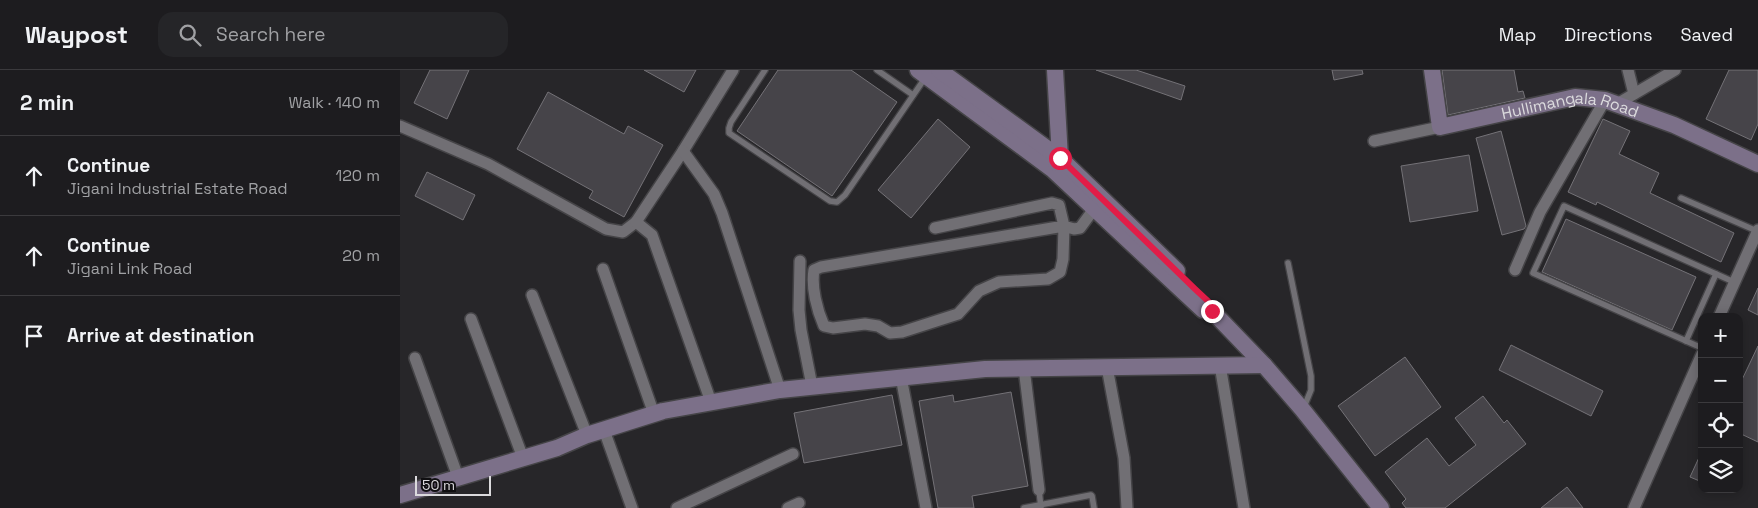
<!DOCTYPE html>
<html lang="en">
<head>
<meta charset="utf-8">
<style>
  body { margin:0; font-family:"Space Grotesk",sans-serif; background:#252528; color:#f1f3f6 }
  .controls { position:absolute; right:15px; bottom:15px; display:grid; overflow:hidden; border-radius:10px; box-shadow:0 2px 12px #0003 }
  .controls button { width:45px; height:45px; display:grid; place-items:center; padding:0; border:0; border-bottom:1px solid #3b3a3d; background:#1d1c1f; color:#f1f3f6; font:25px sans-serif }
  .scale { position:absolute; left:15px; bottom:12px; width:76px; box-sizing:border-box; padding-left:5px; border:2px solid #dbdadd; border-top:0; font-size:14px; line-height:18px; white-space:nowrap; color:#dbdadd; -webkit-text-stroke:4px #100f11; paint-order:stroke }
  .stop { position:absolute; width:15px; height:15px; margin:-11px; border:4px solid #e11d48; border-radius:50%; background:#fff }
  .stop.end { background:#e11d48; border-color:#fff; box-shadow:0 1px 5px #0008 }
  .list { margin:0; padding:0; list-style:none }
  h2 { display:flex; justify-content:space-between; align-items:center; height:65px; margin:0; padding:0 20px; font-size:21px }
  h2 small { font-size:16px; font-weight:400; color:#a0a1a4 }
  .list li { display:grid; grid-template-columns:32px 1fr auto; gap:15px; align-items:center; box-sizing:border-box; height:80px; padding:0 20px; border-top:1px solid #3b3a3d }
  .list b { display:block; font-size:19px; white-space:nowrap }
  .list p { margin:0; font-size:16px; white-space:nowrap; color:#a0a1a4 }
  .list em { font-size:16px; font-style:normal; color:#a0a1a4 }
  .icon { flex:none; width:28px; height:28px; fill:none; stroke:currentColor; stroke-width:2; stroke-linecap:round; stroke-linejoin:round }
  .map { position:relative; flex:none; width:1358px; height:438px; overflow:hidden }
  header { display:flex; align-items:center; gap:30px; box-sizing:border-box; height:70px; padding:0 25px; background:#1d1c1f; border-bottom:1px solid #3b3a3d }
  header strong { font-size:24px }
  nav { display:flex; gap:28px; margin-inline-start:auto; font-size:18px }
  .search { width:350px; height:45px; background:#252528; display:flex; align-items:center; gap:12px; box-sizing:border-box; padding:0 18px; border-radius:15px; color:#a0a1a4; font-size:19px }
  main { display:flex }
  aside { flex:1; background:#1d1c1f }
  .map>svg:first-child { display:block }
  .building { fill:#464449; stroke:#747277 }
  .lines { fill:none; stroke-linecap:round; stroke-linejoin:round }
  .lane-casing { stroke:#454447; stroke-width:8 }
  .street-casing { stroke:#454447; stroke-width:14 }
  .secondary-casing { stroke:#454447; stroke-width:19 }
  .lane { stroke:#716f74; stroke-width:5.5 }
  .street { stroke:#716f74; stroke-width:11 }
  .secondary { stroke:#7c7089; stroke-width:16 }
  .route { stroke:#e11d48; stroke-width:6 }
  .labels { text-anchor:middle; stroke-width:4.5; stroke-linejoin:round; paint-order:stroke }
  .street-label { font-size:16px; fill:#dbdadd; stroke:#100f11 }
</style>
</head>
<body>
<header>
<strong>Waypost</strong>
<div class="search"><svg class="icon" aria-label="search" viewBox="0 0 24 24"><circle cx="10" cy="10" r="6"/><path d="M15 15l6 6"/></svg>Search here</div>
<nav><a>Map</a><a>Directions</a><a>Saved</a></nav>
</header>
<main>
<aside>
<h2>2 min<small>Walk · 140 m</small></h2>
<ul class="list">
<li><svg class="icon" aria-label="ahead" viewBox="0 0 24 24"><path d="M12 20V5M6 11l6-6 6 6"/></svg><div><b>Continue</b><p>Jigani Industrial Estate Road</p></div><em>120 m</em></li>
<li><svg class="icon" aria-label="ahead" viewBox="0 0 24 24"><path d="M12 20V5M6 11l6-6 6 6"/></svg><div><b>Continue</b><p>Jigani Link Road</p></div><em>20 m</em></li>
<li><svg class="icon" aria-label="arrive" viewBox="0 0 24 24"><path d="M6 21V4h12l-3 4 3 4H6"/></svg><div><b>Arrive at destination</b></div></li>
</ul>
</aside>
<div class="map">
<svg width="1358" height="438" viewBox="0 0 1358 438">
  <rect width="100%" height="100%" fill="#272629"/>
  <g class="building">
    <polygon points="30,0 69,0 47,49 14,33"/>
    <polygon points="244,0 296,0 284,22"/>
    <polygon points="378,0 451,0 497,32 432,126 337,61"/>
    <polygon points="696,0 736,0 785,16 781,30"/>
    <polygon points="932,0 962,0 963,4 934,10"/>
    <polygon points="1042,0 1114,0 1118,22 1123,21 1125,28 1048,45"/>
    <polygon points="1329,0 1358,0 1358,54 1351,70 1306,49"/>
    <polygon points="148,22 224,64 228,56 263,75 224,147 189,128 193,121 117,79"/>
    <polygon points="538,49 570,77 511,148 478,120"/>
    <polygon points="1203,49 1230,61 1219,84 1259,103 1250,123 1334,163 1321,192 1197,132 1196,135 1168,122"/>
    <polygon points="1101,61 1126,156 1124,159 1102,165 1076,68"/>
    <polygon points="1069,85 1078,141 1010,152 1001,96"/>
    <polygon points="27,102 75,125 63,150 15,126"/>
    <polygon points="1166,149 1296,207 1272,260 1142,202"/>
    <polygon points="1358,218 1358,245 1348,240"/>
    <polygon points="1111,275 1203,321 1191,346 1099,300"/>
    <polygon points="1358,276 1358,372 1339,363 1339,316"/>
    <polygon points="1005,287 1041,337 975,386 938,336"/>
    <polygon points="611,322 628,416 572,426 574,438 538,438 519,331 553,325 554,332"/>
    <polygon points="492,325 502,375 404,393 394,343"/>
    <polygon points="1083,326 1104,353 1107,350 1126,374 1045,438 1006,438 1002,433 1006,429 985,402 1027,368 1049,396 1076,375 1055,348"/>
    <polygon points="1302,381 1302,412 1290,407"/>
    <polygon points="1167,417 1183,438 1141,438"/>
  </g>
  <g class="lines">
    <g class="lane-casing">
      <g id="lane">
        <polyline points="365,0 331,52 329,58 329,63 430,131 437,132 445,125 525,8"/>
        <polyline points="477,0 513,25"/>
        <polyline points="1281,128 1357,161"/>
        <polyline points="888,193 911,306 911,320 904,337"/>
        <polyline points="1286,271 1316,204"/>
        <polyline points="1302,278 1133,203 1164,136 1334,212"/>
        <polyline points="639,420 641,438"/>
        <polyline points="624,438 691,425 692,426 694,438"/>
      </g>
    </g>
    <g class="street-casing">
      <g id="street">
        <polyline points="1228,0 1234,24"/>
        <polyline points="1217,34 1275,0"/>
        <polyline points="0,56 88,94 206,159 223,162 236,152 283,81 333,0"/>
        <polyline points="974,71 1040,57"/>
        <polyline points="283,81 314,124 322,143 380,320"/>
        <polyline points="236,152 252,165 311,332"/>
        <path d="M535 158 652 133 659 135 664 156 421 197 414 200C411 217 417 240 424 256L433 258 465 254 478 256 490 263 502 262 558 244 579 221 599 212 648 209 660 202 663 189 664 156 674 159 680 158 694 139"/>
        <polyline points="400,191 399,240 401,260 412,316"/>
        <polyline points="203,199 254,344"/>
        <polyline points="1115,200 1140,142 1205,30"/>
        <polyline points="132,225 187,365"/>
        <polyline points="1319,247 1358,160"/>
        <polyline points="71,249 123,388"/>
        <polyline points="15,288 58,407"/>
        <polyline points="820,295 844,438"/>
        <polyline points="707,297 724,388 727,438"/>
        <polyline points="624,298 639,420"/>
        <polyline points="501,307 526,438"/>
        <polyline points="204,360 232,438"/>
        <polyline points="277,438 393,384"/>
        <polyline points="388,438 399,433"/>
        <polyline points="1234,438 1302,284"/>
      </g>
    </g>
    <g class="secondary-casing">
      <g id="secondary">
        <polyline points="518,0 652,99 803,240 812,241 864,295 902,339 981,438"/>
        <polyline points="539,0 660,88 777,201"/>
        <polyline points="655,0 660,88 656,93"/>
        <path id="s1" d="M1032 0 1040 57 1175 27 1205 30 1274 55 1358 94"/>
        <polyline points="0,425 157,378 187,365 263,341 380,320 585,299 864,295"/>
      </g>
    </g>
    <use href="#lane" class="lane"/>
    <use href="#street" class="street"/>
    <use href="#secondary" class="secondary"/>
  </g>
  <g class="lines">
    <polyline class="route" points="660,88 795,219 810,233 812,241"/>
  </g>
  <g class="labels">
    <g class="street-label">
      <text dy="6" stroke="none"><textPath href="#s1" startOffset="191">Hullimangala Road</textPath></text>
    </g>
  </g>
</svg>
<div class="controls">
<button>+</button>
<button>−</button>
<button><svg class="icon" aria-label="locate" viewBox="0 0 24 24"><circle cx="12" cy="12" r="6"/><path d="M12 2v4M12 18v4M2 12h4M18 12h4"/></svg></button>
<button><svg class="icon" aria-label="layers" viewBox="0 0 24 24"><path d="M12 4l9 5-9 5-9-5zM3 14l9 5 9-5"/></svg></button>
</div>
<div class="scale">50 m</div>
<div class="stop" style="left:660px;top:88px"></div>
<div class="stop end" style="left:812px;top:241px"></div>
</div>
</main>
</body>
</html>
